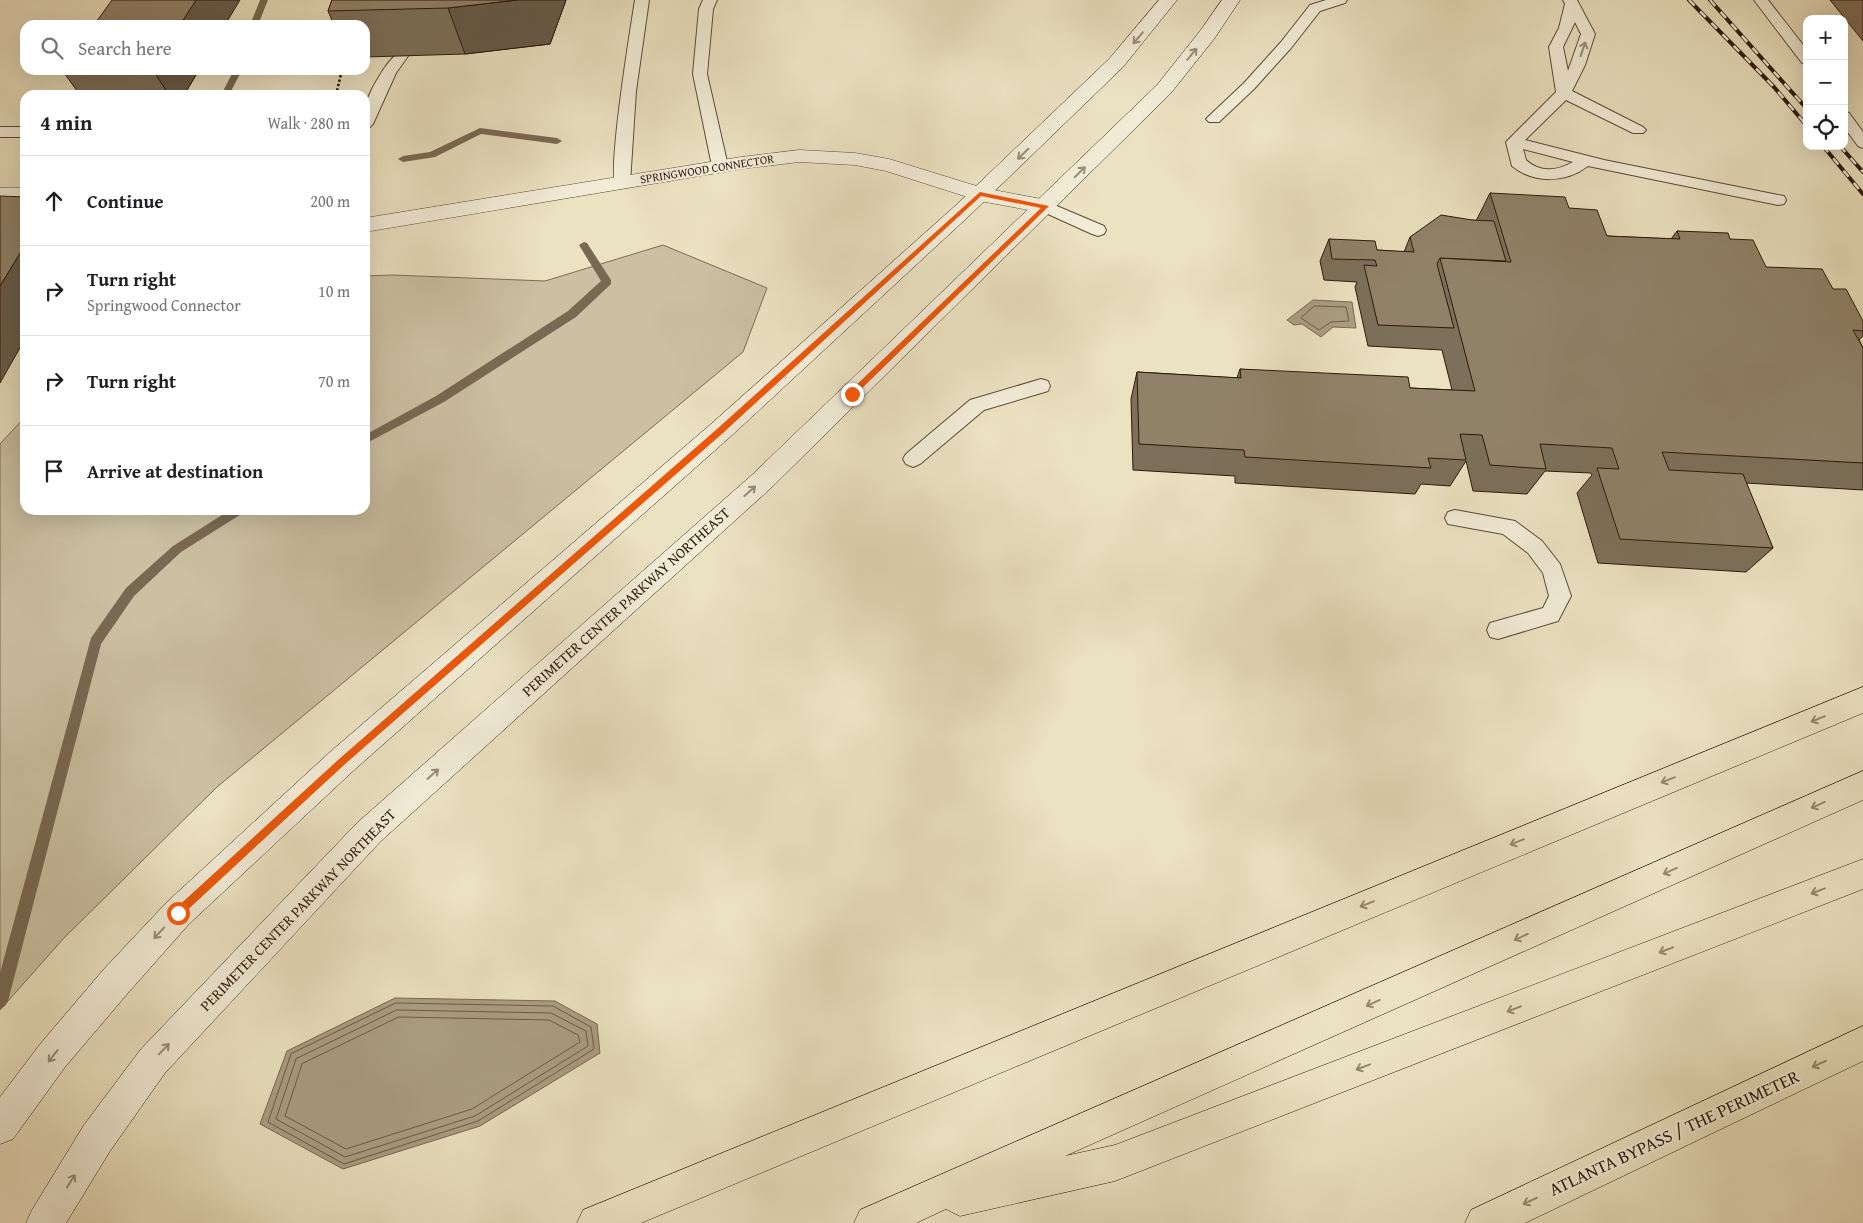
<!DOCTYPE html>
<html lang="en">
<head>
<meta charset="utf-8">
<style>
  body { margin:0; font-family:"Gentium Book Plus",serif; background:#f6f6f6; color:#202124 }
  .controls { position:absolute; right:15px; top:15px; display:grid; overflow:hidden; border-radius:10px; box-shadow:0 5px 20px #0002 }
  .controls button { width:45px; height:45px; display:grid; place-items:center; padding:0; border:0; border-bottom:1px solid #e0e0e0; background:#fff; color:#202124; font:25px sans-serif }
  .stop { position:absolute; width:15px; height:15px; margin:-11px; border:4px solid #ea580c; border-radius:50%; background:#fff }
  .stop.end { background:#ea580c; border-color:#fff; box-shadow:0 1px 5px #0008 }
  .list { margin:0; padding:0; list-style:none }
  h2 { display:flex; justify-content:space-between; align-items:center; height:65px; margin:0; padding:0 20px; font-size:21px }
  h2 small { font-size:16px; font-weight:400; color:#757577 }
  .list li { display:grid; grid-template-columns:32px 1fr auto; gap:15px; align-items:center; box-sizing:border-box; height:90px; padding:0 20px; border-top:1px solid #e0e0e0 }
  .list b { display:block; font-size:19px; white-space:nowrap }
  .list p { margin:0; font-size:16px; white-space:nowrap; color:#757577 }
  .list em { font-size:16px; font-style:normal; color:#757577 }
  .icon { flex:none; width:28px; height:28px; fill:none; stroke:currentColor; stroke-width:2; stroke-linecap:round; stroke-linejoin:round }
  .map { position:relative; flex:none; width:1863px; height:1223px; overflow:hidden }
  .search { position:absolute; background:#fff; box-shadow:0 5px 20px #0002; left:20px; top:20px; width:350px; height:55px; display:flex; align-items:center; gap:12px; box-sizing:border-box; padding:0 18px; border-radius:15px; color:#757577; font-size:19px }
  .panel { position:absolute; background:#fff; box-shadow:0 5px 20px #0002; left:20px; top:90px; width:350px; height:425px; border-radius:15px }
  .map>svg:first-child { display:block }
  .green { fill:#cbc0a2; stroke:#7c6c56 }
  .water { fill:#aa9e82; stroke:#786952 }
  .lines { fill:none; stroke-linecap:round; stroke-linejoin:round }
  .shore { stroke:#6c5c46; stroke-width:1 }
  .stream { fill:#786952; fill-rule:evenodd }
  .lane-casing { stroke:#5c4b37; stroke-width:2 }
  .street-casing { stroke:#5c4b37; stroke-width:1 }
  .secondary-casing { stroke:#2d1909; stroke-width:1 }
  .highway-casing { stroke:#2d1909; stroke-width:1 }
  .path { stroke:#2d1909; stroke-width:2.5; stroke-dasharray:2.5 2; stroke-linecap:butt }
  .lane { fill:#f2ecd7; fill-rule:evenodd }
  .street { fill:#f2ecd7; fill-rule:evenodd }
  .secondary { fill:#f2ecd7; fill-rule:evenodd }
  .highway { fill:#ebe2c1; fill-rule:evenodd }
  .rail-casing { stroke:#2d1909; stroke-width:4 }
  .rail { stroke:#f2ecd7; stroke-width:2.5; stroke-dasharray:8; stroke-linecap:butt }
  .wall { fill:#7c705a; stroke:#2d1909 }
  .shaded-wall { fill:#655b4a; stroke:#2d1909 }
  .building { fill:#908269; stroke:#2d1909 }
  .oneway { stroke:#998d7a }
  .oneway2 { stroke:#96886e }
  .route { fill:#ea580c }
  .labels { text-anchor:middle; stroke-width:4; stroke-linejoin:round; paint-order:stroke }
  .far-street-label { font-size:12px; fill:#2d1909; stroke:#f2ecd7 }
  .street-label { font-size:15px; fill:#2d1909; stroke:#f2ecd7 }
  .near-street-label { font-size:18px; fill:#2d1909; stroke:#f2ecd7 }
</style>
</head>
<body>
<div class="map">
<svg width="1863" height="1223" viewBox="0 0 1863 1223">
  <rect width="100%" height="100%" fill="#ebe2c1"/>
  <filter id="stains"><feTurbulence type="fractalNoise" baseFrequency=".004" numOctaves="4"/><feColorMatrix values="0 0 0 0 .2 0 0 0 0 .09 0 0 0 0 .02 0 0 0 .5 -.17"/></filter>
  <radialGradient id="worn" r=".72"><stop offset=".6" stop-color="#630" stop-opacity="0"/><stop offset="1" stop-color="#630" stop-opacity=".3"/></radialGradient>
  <polygon class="green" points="663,245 767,288 743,352 217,787 64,938 0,1010 0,444 25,417 25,510 365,510 365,276 392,275 545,281"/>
  <g class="water">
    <polygon points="1313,300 1352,302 1356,328 1333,327 1321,337 1302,324 1294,325 1287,320"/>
    <polygon points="395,998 555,1001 597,1024 600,1053 480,1126 343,1169 260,1124 287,1051"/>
  </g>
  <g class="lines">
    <g class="shore">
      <polygon points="1315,306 1346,307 1349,321 1331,322 1319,330 1301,318"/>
      <polygon points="396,1003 553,1006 591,1027 594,1049 478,1121 344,1164 268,1122 291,1054"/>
      <polygon points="397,1010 551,1013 586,1031 588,1046 475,1116 345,1157 276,1119 296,1059"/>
      <polygon points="399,1017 549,1020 578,1035 580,1042 472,1109 346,1149 285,1116 302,1064"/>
    </g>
    <g class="stream">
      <polygon points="260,0 268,0 258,25 250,25"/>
      <polygon points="234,70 242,70 229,95 221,95"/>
      <polygon points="480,128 557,138 562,141 557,144 481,134 435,157 403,162 398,159 403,156 430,152"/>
      <polygon points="584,242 587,243 611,280 611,284 576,317 444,402 365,444 365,435 436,396 568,311 601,281 579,245"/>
      <polygon points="230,510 245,510 243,513 181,552 134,596 101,644 8,1001 5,1006 0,1009 0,973 91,638 126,588 173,546"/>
    </g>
    <g class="lane-casing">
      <g id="lane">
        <path d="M635 0H649L636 91 630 183 628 187 622 188 616 187C607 173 631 25 635 0Z"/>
        <polygon points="703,0 717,0 713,9 707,74 728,166 726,170 714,170 712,166 693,74 699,9"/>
        <polygon points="1326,0 1347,0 1345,3 1320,11 1291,48 1254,89 1219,122 1209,122 1206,119 1209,116 1244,83 1281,42 1310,5"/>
        <path d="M1563 0H1577L1595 34 1585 65 1572 91 1643 127 1646 130 1643 133H1633L1566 100 1525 140 1604 160 1778 195 1784 196 1786 200 1784 204 1778 205 1588 166C1566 183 1534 184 1512 166L1506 142 1556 92 1549 47 1559 28 1565 4ZM1575 22 1581 34 1568 71 1563 47ZM1523 149 1573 162C1557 171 1540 173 1526 160Z"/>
        <polygon points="1754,0 1768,0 1807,50 1807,64 1802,63"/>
        <path d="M401 52 406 53 408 56 396 73 373 124 370 127 365 129C365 122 364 115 365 108 367 95 389 55 401 52Z"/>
        <polygon points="1844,111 1849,113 1863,132 1863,148 1858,146 1844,127"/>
        <rect x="0" y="127" width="25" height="10"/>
        <polygon points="1045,201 1104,226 1106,230 1104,234 1098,236 1092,234 1039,210 1037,206 1039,202"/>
        <polygon points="1041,379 1048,381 1050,386 1048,391 984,410 920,464 913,467 906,464 903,459 906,454 970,400"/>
        <polygon points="1455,510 1515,521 1542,541 1560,564 1571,596 1558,621 1498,639 1490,637 1487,630 1490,623 1543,608 1549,596 1543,573 1528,553 1503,534 1448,524 1445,518 1448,512"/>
      </g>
    </g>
    <g class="street-casing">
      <g id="street">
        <polygon points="799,150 855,153 889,159 983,188 1052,201 1056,206 1052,211 1045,213 980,201 886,171 855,165 799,162 741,169 365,232 365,218 741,157"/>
        <rect x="0" y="188" width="25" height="14"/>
      </g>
    </g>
    <g class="secondary-casing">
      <g id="secondary">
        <polygon points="1159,0 1177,0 1123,67 969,216 729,438 352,772 189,924 128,993 65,1067 13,1139 0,1144 0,1097 41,1043 104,969 167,902 330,752 711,424 955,206 1109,59"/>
        <polygon points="1222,0 1240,0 1214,39 1171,93 771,488 380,842 165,1073 110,1151 66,1223 26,1223 32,1210 84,1125 141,1049 358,822 753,474 1157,85 1200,31"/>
      </g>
    </g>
    <g class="highway-casing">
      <g id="highway">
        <polygon points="1863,687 1863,713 641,1223 577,1223 583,1210"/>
        <polygon points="1863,771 1863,800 1065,1156 1115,1145 1863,859 1863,889 1115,1181 960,1216 946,1209 916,1223 854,1223 860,1210"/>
        <polygon points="1863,1026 1863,1061 1525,1223 1465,1223 1471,1210"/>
      </g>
    </g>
    <polyline class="path" points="336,95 342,70"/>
    <use href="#lane" class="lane"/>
    <use href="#street" class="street"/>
    <use href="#secondary" class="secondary"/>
    <use href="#highway" class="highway"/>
    <g class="rail-casing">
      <g id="rail">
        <polyline points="1689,0 1774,87 1807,126"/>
        <polyline points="1710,0 1807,109"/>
        <polyline points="1823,146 1863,194"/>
        <polyline points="1840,146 1863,172"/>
      </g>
    </g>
    <use href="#rail" class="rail"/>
  </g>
  <g class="wall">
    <polygon points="332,0 566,0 550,44 465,54 365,57 365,25 334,25 328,11"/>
    <polygon points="1830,0 1863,0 1863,41"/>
    <polygon points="62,70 199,70 184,95 80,95"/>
    <polygon points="1490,193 1569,208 1607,236 1671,239 1677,231 1730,239 1766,267 1833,289 1863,321 1863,336 1859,340 1863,348 1863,490 1746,483 1773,548 1746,572 1598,563 1577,493 1592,475 1591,473 1545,471 1527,494 1473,491 1466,461 1450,486 1421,484 1415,494 1235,483 1235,476 1133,470 1131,399 1137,372 1237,378 1240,369 1410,388 1452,390 1442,350 1368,346 1355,287 1357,282 1324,280 1320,261 1329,239 1377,250 1404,252 1410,237 1472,220 1476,221"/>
  </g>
  <g class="shaded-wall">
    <polygon points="196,0 240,0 225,25 180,25"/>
    <polygon points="517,0 566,0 550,44 465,54 448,8"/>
    <polygon points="153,70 199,70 184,95 169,95"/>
    <polygon points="25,245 25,339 0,383 0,286"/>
  </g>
  <g class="building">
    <polygon points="112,0 196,0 180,25 94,25"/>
    <polygon points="332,0 517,0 448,8 328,11"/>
    <polygon points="1490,193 1565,197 1569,208 1597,210 1607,236 1680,239 1677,231 1728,233 1730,239 1753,240 1766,267 1822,269 1833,289 1846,289 1863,321 1863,331 1853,330 1863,348 1863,463 1662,452 1669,470 1743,474 1773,548 1620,539 1597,468 1619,469 1612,448 1540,444 1546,469 1490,465 1482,435 1460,434 1466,460 1428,458 1431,468 1245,457 1244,450 1139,444 1137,372 1241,378 1240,369 1408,377 1410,388 1475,391 1440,258 1511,262"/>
    <polygon points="0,196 25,197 25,245 0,286"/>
    <polygon points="1441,215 1472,220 1494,221 1506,261 1440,258 1437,264 1454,328 1378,325 1364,265 1377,266 1375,260 1332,259 1329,239 1375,241 1377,250 1414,252 1410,237"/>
  </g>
  <defs><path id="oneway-shaft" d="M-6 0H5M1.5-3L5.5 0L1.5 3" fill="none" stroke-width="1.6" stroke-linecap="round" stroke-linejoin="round" transform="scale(1.25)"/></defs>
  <g class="oneway">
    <use href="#oneway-shaft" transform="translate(1138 38) rotate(130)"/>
    <use href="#oneway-shaft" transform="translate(1583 49) rotate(-71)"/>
    <use href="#oneway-shaft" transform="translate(1192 54) rotate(-51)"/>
    <use href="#oneway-shaft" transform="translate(1023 154) rotate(136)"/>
    <use href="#oneway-shaft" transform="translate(1080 172) rotate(-45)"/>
    <use href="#oneway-shaft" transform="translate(750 491) rotate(-42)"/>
    <use href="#oneway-shaft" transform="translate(433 774) rotate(-42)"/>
    <use href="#oneway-shaft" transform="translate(159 933) rotate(133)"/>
    <use href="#oneway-shaft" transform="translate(164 1049) rotate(-46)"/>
    <use href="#oneway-shaft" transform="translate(53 1056) rotate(128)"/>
    <use href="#oneway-shaft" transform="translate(71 1181) rotate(-58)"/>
  </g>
  <g class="oneway2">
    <use href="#oneway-shaft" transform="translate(1818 719) rotate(158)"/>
    <use href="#oneway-shaft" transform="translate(1668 780) rotate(158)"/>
    <use href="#oneway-shaft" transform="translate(1818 805) rotate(156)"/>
    <use href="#oneway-shaft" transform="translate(1517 842) rotate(158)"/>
    <use href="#oneway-shaft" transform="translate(1670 871) rotate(156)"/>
    <use href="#oneway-shaft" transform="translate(1818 891) rotate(159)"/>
    <use href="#oneway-shaft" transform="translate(1367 904) rotate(158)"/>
    <use href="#oneway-shaft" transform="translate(1521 937) rotate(156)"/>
    <use href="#oneway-shaft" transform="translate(1666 950) rotate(159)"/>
    <use href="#oneway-shaft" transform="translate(1373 1003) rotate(156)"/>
    <use href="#oneway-shaft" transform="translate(1514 1009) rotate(159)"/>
    <use href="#oneway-shaft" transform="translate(1819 1064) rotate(155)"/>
    <use href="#oneway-shaft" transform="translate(1363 1067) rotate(159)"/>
    <use href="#oneway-shaft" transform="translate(1530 1201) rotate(155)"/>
  </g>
  <polygon class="route" points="980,192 1049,206 854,396 849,396 849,392 1041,208 981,196 723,433 344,765 181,916 174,916 174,910 338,760 717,429"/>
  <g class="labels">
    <g class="far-street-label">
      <text transform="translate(707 169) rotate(-9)" y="4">SPRINGWOOD CONNECTOR</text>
    </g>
    <g class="street-label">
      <text transform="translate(626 602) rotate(-42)" y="5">PERIMETER CENTER PARKWAY NORTHEAST</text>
      <text transform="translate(298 910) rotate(-46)" y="5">PERIMETER CENTER PARKWAY NORTHEAST</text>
    </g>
    <g class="near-street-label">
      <text transform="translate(1674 1133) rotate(-25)" y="6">ATLANTA BYPASS / THE PERIMETER</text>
    </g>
  </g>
  <rect width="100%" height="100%" filter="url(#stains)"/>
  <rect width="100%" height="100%" fill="url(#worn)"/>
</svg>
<div class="controls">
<button>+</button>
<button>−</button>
<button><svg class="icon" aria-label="locate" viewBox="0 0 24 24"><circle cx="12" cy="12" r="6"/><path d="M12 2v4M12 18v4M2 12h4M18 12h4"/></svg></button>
</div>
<div class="stop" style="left:178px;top:913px"></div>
<div class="stop end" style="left:852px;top:394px"></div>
<div class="search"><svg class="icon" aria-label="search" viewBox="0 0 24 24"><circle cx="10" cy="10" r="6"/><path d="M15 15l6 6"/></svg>Search here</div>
<section class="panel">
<h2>4 min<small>Walk · 280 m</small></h2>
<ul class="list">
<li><svg class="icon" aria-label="ahead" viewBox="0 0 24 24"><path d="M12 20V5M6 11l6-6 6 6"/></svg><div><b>Continue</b></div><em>200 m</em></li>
<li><svg class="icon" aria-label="right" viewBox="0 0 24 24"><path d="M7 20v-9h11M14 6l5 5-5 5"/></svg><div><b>Turn right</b><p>Springwood Connector</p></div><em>10 m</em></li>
<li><svg class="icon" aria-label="right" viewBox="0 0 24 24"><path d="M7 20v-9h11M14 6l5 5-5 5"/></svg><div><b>Turn right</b></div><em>70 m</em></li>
<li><svg class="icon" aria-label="arrive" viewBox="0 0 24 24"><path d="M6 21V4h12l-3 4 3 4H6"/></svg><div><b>Arrive at destination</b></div></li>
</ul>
</section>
</div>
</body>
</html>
